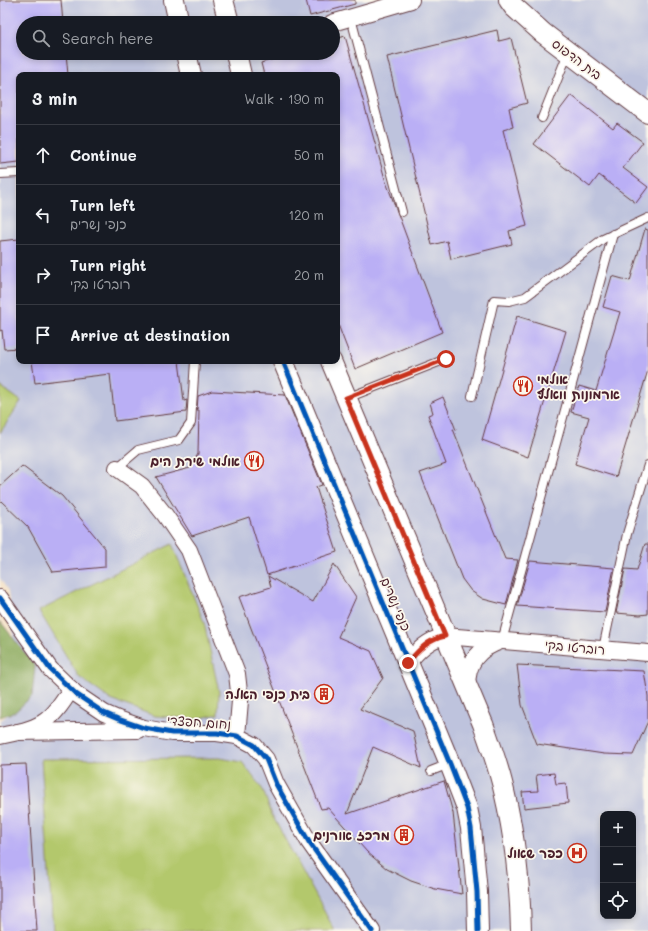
<!DOCTYPE html>
<html lang="en">
<head>
<meta charset="utf-8">
<style>
  body { margin:0; font-family:Mali,"Playpen Sans Hebrew",sans-serif; background:#242831; color:#f1f3f6 }
  .controls { position:absolute; right:12px; bottom:12px; display:grid; overflow:hidden; border-radius:8px; box-shadow:0 2px 6px #0003 }
  .controls button { width:36px; height:36px; display:grid; place-items:center; padding:0; border:0; border-bottom:1px solid #363941; background:#171b24; color:#f1f3f6; font:20px sans-serif }
  .stop { position:absolute; width:12px; height:12px; margin:-9px; border:3px solid #c8321e; border-radius:50%; background:#fff }
  .stop.end { background:#c8321e; border-color:#fff; box-shadow:0 1px 4px #0008 }
  .list { margin:0; padding:0; list-style:none }
  h2 { display:flex; justify-content:space-between; align-items:center; height:52px; margin:0; padding:0 16px; font-size:17px }
  h2 small { font-size:13px; font-weight:400; color:#9ea1a6 }
  .list li { display:grid; grid-template-columns:26px 1fr auto; gap:12px; align-items:center; box-sizing:border-box; height:60px; padding:0 16px; border-top:1px solid #363941 }
  .list b { display:block; font-size:15px; white-space:nowrap }
  .list p { margin:0; font-size:13px; white-space:nowrap; color:#9ea1a6 }
  .list em { font-size:13px; font-style:normal; color:#9ea1a6 }
  .icon { flex:none; width:22px; height:22px; fill:none; stroke:currentColor; stroke-width:2; stroke-linecap:round; stroke-linejoin:round }
  .map { position:relative; flex:none; width:648px; height:931px; overflow:hidden }
  .search { position:absolute; background:#171b24; box-shadow:0 2px 6px #0003; left:16px; top:16px; width:324px; height:44px; display:flex; align-items:center; gap:10px; box-sizing:border-box; padding:0 14px; border-radius:22px; color:#9ea1a6; font-size:15px }
  .panel { position:absolute; background:#171b24; box-shadow:0 2px 6px #0003; left:16px; top:72px; width:324px; height:292px; border-radius:8px }
  .map>svg:first-child { display:block }
  .industrial { fill:#bec3dd; fill-rule:evenodd }
  .green { fill:#b3c86c; stroke:#7e744c }
  .forest { fill:#8eac60; stroke:#6c6646 }
  .building { fill:#baaff5 }
  .lines { fill:none; stroke-linecap:round; stroke-linejoin:round }
  .service-casing { stroke:#643c42; stroke-width:10 }
  .minor-casing { stroke:#643c42; stroke-width:18 }
  .tertiary-casing { stroke:#643c42; stroke-width:22 }
  .service { stroke:#fff; stroke-width:8 }
  .minor { stroke:#fff; stroke-width:16 }
  .tertiary { stroke:#fff; stroke-width:20 }
  .cycleway-casing { stroke:#fbf7ec; stroke-width:8 }
  .cycleway { stroke:#0057b8; stroke-width:5 }
  .route { stroke:#c8321e; stroke-width:5 }
  .labels { text-anchor:middle; stroke-width:3.5; stroke-linejoin:round; paint-order:stroke }
  .street-label { font-size:13px; fill:#4a1f2b; stroke:#fbf7ec }
  .poi-label { font-size:13px; font-weight:bold; fill:#4a1f2b; stroke:#fbf7ec; text-anchor:end }
</style>
</head>
<body>
<div class="map">
<svg width="648" height="931" viewBox="0 0 648 931">
  <rect width="100%" height="100%" fill="#fbf7ec"/>
  <filter id="ink" filterUnits="userSpaceOnUse"><feTurbulence type="fractalNoise" baseFrequency=".025" numOctaves="2"/><feDisplacementMap in="SourceGraphic" scale="8" xChannelSelector="R" yChannelSelector="G"/><feConvolveMatrix kernelMatrix="1 2 1 2 8 2 1 2 1" color-interpolation-filters="sRGB"/></filter>
  <filter id="wash" filterUnits="userSpaceOnUse"><feTurbulence type="fractalNoise" baseFrequency=".012" numOctaves="4" result="noise"/><feDisplacementMap in="SourceGraphic" scale="16" xChannelSelector="R" yChannelSelector="G"/><feGaussianBlur stdDeviation="0.9" result="paint"/><feColorMatrix in="noise" values="0 0 0 0 0 0 0 0 0 0 0 0 0 0 0 0 0 1.4 0 .05"/><feComposite in="paint" operator="in"/></filter>
  <g filter="url(#wash)">
    <rect width="100%" height="100%" fill="#f4e1c6"/>
    <path class="industrial" d="M0 0H648V931H0V721L21 704 8 591 0 578ZM23 23H333V53H23ZM19 75H337V361H19ZM603 814H633V916H603Z"/>
    <g class="green">
      <polygon points="0,386 21,401 0,433"/>
      <polygon points="172,544 204,622 219,692 218,714 197,719 155,716 111,700 79,677 39,611"/>
      <polygon points="220,758 242,762 263,790 272,815 335,931 53,931 41,759"/>
    </g>
    <polygon class="forest" points="0,621 35,666 32,696 15,712 0,717"/>
    <g id="blocks">
      <g class="building">
        <polygon points="0,0 61,0 63,23 23,23 23,53 66,53 68,75 19,75 19,162 0,164"/>
        <polygon points="306,0 355,0 355,4 310,16"/>
        <polygon points="497,30 499,41 511,38 527,103 509,108 513,127 503,130 527,226 509,231 512,244 451,259 447,241 432,245 387,57"/>
        <polygon points="345,36 385,179 442,332 355,369 337,322 337,75 264,75 261,63 292,53 333,53 333,40"/>
        <polygon points="571,95 613,128 617,123 643,142 623,168 648,187 636,203 599,175 590,187 534,144"/>
        <polygon points="645,229 648,230 648,370 616,477 575,464 589,417 571,412 579,386 596,391 620,312 603,307 612,276 630,281"/>
        <polygon points="19,239 19,348 4,349 2,330 0,331 0,241"/>
        <polygon points="517,316 566,331 528,457 482,440"/>
        <polygon points="32,361 179,361 184,401 187,400 186,412 115,421 110,374 35,383"/>
        <polygon points="212,391 285,395 322,485 316,487 337,552 267,575 249,517 192,536 156,477 190,468 198,454 199,410 197,410 198,396"/>
        <polygon points="443,397 456,430 453,429 505,559 518,560 506,605 483,599 471,591 462,579 420,473 446,464 428,415 433,413 430,403"/>
        <polygon points="22,466 62,496 105,548 105,567 53,572 28,527 0,500 0,486"/>
        <polygon points="645,544 648,544 648,614 640,615 616,613 625,569 637,570"/>
        <polygon points="530,561 614,568 605,612 517,606"/>
        <polygon points="334,564 356,597 338,637 371,651 383,678 360,709 413,731 421,768 373,747 347,814 444,781 453,813 462,894 435,889 411,881 387,869 367,852 328,808 321,809 239,597 271,587 268,576 313,602"/>
        <polygon points="517,665 644,671 648,696 648,721 633,755 604,754 537,744 522,705"/>
        <polygon points="26,764 37,931 0,931 0,765"/>
        <polygon points="554,773 556,784 566,783 568,803 524,808 522,792 538,791 536,775"/>
      </g>
    </g>
  </g>
  <g filter="url(#ink)">
    <use href="#blocks" fill-opacity="0" stroke="#643c42" stroke-width="1"/>
    <g class="lines">
      <g class="service-casing">
        <g id="service">
          <polyline points="351,18 402,212"/>
          <polyline points="542,118 568,53"/>
          <polyline points="0,174 19,173"/>
          <polyline points="472,396 494,300 509,301 525,297 603,239 648,218"/>
          <polyline points="347,398 446,359"/>
          <polyline points="117,468 138,450 179,440 191,423 195,361"/>
          <polyline points="502,641 613,234"/>
          <polyline points="603,649 627,534 648,465"/>
          <polyline points="431,771 449,764"/>
        </g>
      </g>
      <g class="minor-casing">
        <g id="minor">
          <polyline points="332,23 411,0"/>
          <polyline points="117,468 142,486 165,515 189,550 237,674 240,701 237,736"/>
          <polyline points="0,598 50,669 76,694 104,713 118,719 144,728 172,733 217,733 237,736 254,745 266,759 276,784 309,842 372,931"/>
          <path d="M408 663C418 650 428 640 445 636L648 653"/>
          <path d="M467 687C467 662 478 649 501 641"/>
          <polyline points="17,732 138,730"/>
          <path d="M0 736C39 728 50 725 71 689"/>
        </g>
      </g>
      <g class="tertiary-casing">
        <g id="tertiary">
          <polyline points="174,0 179,23"/>
          <polyline points="223,0 229,23"/>
          <polyline points="509,0 514,7 543,33 648,113"/>
          <polyline points="186,53 191,75"/>
          <polyline points="236,53 241,75"/>
          <polyline points="283,361 450,764 467,808 471,828 477,892 478,931"/>
          <path d="M331 361 483 724C491 746 499 768 504 791 515 837 520 884 521 931"/>
        </g>
      </g>
      <use href="#service" class="service"/>
      <use href="#minor" class="minor"/>
      <use href="#tertiary" class="tertiary"/>
      <g class="cycleway-casing">
        <g id="cycleway">
          <polyline points="283,361 450,764 467,808 471,828 477,892 478,931"/>
          <polyline points="0,598 50,669 76,694 104,713 118,719 144,728 172,733 217,733 237,736 254,745 266,759 276,784 309,842 372,931"/>
        </g>
      </g>
      <use href="#cycleway" class="cycleway"/>
    </g>
  </g>
  <g class="lines" filter="url(#ink)">
    <path class="route" d="M408 663C418 650 428 640 445 636L346 398 446 359"/>
  </g>
  <defs>
    <g id="restaurant-ring" transform="scale(1)"><circle r="9.5" fill="#fbf7ec" stroke="#c8321e" stroke-width="1.5"/><path d="M-5-6h1v4h1v-4h1v4h1v-4h1v5L-1.5 .5V6h-2V.5L-5-1ZM5-6V6H3V1.5H1.5Q1.5-4 5-6Z" fill="#c8321e"/></g>
    <g id="building-ring" transform="scale(1)"><circle r="9.5" fill="#fbf7ec" stroke="#c8321e" stroke-width="1.5"/><path d="M-4-6H4V6H1V3H-1V6H-4ZM-2.5-4.3h1.7v1.8h-1.7ZM.8-4.3h1.7v1.8H.8ZM-2.5-1h1.7V.8h-1.7ZM.8-1h1.7V.8H.8Z" fill="#c8321e"/></g>
    <g id="hospital-ring" transform="scale(1)"><circle r="9.5" fill="#fbf7ec" stroke="#c8321e" stroke-width="1.5"/><path d="M-5-5h3v3.5h4V-5h3V5h-3V1.5h-4V5h-3Z" fill="#c8321e"/></g>
  </defs>
  <g fill-rule="evenodd">
    <use href="#restaurant-ring" x="523" y="386"/>
    <use href="#restaurant-ring" x="254" y="461"/>
    <use href="#building-ring" x="324" y="694"/>
    <use href="#building-ring" x="404" y="835"/>
    <use href="#hospital-ring" x="577" y="853"/>
  </g>
  <g class="labels">
    <g class="street-label">
      <text transform="translate(577 59) rotate(37)" y="5">בית הדפוס</text>
      <text transform="translate(396 604) rotate(67)" y="5">כנפי נשרים</text>
      <text transform="translate(575 647) rotate(5)" y="5">רוברטו בקי</text>
      <text transform="translate(199 722) rotate(4)" y="5">נחום חפצדי</text>
    </g>
    <g class="poi-label">
      <text x="537" y="384" text-anchor="start">אולמי<tspan x="537" dy="15">ארמונות וואלף</tspan></text>
      <text x="240" y="466">אולמי שירת הים</text>
      <text x="310" y="699">בית כנפי האלה</text>
      <text x="390" y="840">מרכז אורנים</text>
      <text x="563" y="858">כפר שאול</text>
    </g>
  </g>
</svg>
<div class="controls">
<button>+</button>
<button>−</button>
<button><svg class="icon" aria-label="locate" viewBox="0 0 24 24"><circle cx="12" cy="12" r="6"/><path d="M12 2v4M12 18v4M2 12h4M18 12h4"/></svg></button>
</div>
<div class="stop" style="left:446px;top:359px"></div>
<div class="stop end" style="left:408px;top:663px"></div>
<div class="search"><svg class="icon" aria-label="search" viewBox="0 0 24 24"><circle cx="10" cy="10" r="6"/><path d="M15 15l6 6"/></svg>Search here</div>
<section class="panel">
<h2>3 min<small>Walk · 190 m</small></h2>
<ul class="list">
<li><svg class="icon" aria-label="ahead" viewBox="0 0 24 24"><path d="M12 20V5M6 11l6-6 6 6"/></svg><div><b>Continue</b></div><em>50 m</em></li>
<li><svg class="icon" aria-label="left" viewBox="0 0 24 24"><path d="M17 20v-9H6M10 6l-5 5 5 5"/></svg><div><b>Turn left</b><p>כנפי נשרים</p></div><em>120 m</em></li>
<li><svg class="icon" aria-label="right" viewBox="0 0 24 24"><path d="M7 20v-9h11M14 6l5 5-5 5"/></svg><div><b>Turn right</b><p>רוברטו בקי</p></div><em>20 m</em></li>
<li><svg class="icon" aria-label="arrive" viewBox="0 0 24 24"><path d="M6 21V4h12l-3 4 3 4H6"/></svg><div><b>Arrive at destination</b></div></li>
</ul>
</section>
</div>
</body>
</html>
